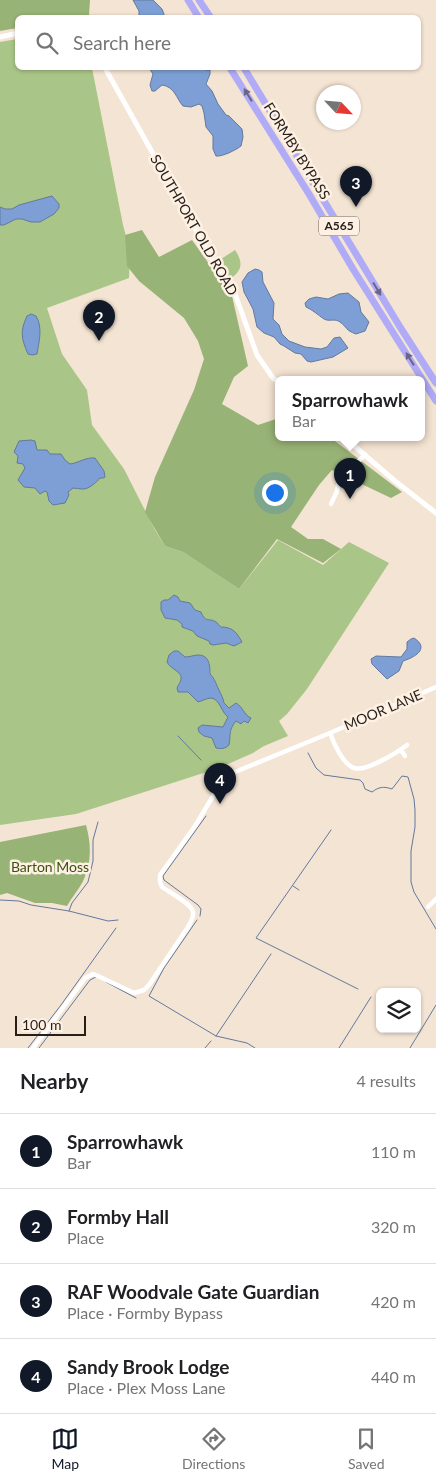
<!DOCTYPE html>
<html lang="en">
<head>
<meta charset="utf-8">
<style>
  body { margin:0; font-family:Lato,sans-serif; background:#f6f6f6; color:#202124 }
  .controls { position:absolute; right:15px; bottom:15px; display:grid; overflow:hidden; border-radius:8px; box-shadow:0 1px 4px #0004 }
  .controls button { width:45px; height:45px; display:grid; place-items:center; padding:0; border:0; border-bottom:1px solid #e0e0e0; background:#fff; color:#202124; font:25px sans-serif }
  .compass { position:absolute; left:316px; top:85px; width:45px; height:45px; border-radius:50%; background:#fff; box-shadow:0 1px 4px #0004; rotate:116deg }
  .scale { position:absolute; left:15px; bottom:12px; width:71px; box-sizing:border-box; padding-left:5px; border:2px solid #251f19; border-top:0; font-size:14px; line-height:18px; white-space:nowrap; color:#251f19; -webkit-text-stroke:4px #fef1e4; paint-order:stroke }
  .you { position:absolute; left:274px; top:492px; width:18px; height:18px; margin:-12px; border:4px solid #fff; border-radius:50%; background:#1a73e8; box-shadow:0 0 0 8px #1a73e833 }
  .badge { display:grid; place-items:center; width:32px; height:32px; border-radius:50%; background:#111827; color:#fff; font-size:16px; font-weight:700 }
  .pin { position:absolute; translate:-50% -41px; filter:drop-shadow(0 1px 2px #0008) }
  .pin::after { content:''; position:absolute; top:26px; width:18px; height:15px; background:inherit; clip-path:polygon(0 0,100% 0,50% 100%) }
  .popup { position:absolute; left:275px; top:376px; width:150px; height:65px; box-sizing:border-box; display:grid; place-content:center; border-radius:8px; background:#fff; filter:drop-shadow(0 1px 4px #0005); font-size:16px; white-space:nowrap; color:#757577 }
  .popup b { font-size:19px; color:#202124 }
  .popup::after { content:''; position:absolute; left:50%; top:100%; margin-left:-10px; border:10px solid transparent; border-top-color:#fff }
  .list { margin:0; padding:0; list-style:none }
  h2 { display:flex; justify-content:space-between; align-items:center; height:65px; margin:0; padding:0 20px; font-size:21px }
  h2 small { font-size:16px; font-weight:400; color:#757577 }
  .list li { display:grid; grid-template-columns:32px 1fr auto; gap:15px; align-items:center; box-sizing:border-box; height:75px; padding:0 20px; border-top:1px solid #e0e0e0 }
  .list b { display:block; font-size:19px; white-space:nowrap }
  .list p { margin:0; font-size:16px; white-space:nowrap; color:#757577 }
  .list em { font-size:16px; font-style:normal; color:#757577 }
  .icon { flex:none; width:28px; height:28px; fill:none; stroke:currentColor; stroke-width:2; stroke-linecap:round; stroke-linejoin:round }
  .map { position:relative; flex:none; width:436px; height:1048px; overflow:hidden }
  .search { position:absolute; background:#fff; box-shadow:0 1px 4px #0004; left:15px; right:15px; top:15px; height:55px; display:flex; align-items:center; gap:12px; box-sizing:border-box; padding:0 18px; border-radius:8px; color:#757577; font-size:19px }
  .sheet { height:365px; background:#fff }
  nav { display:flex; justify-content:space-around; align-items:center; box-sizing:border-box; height:70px; border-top:1px solid #e0e0e0; background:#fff; font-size:14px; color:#757577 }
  nav a { display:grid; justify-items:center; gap:2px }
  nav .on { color:#111827 }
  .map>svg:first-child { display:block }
  .green { fill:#aac588 }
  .forest { fill:#98b376 }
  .water { fill:#7d9fd5; stroke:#63799d }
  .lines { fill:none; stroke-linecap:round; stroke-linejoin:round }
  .stream { stroke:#63799d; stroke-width:1 }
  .minor { stroke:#fff; stroke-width:4.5 }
  .tertiary { stroke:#fff; stroke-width:5 }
  .trunk { stroke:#b0abf6; stroke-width:7 }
  .oneway { fill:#6a6588 }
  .labels { text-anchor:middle; stroke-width:5; stroke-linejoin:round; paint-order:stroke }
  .shield { fill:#fef1e4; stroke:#665e56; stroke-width:1 }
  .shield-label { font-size:12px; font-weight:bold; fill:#251f19 }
  .street-label { font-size:14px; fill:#251f19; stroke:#fef1e4 }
  .park-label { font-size:14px; fill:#3a5210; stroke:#fef1e4 }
</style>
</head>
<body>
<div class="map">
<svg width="436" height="1048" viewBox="0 0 436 1048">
  <rect width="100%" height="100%" fill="#f4e4d3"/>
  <g class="green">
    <polygon points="17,39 18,68 92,68 123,225 130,251 129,278 47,308 62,354 87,390 92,425 124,469 155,530 165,546 183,552 239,589 278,540 323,565 349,542 389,563 307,689 287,714 279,721 288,736 264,746 253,753 219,768 76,814 0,825 0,42"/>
    <path d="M235 250C243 262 243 270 230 279L218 261Z"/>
  </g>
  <g class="forest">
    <polygon points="0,0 90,0 89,15 77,18 18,18 17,28 0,31"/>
    <polygon points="142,230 159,257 192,240 232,296 248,366 234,377 222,404 258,425 279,418 279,438 331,438 402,492 391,498 332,470 319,485 291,527 308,539 323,539 341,549 323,563 277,539 239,589 183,552 165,546 145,512 155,477 194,390 204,359 198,341 184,318 139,281 127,266 125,235"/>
    <path d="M86 825C91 843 92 861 84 879 80 888 72 897 67 906L52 903H35L7 893 0 895V842Z"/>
  </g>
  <g class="water">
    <polygon points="133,0 153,0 162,9 165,17 139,17 139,11"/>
    <path d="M149 68H203L205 70H210V74L206 84 212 91 218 104 226 115 229 116 242 129 243 137 241 146C236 150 222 157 216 156L213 149V136L206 127 204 113 202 106 199 104 191 107 183 106C176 98 175 87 162 85L155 91H152L150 85 153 74Z"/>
    <polygon points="52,196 59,204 59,208 54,214 40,222 31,222 22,219 16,219 4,225 0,225 0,207 5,209 12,209 19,205"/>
    <polygon points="255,269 259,270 262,272 263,282 274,303 273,319 279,325 282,334 289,341 305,347 321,349 327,347 334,338 340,337 348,348 333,357 311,362 307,361 301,354 295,353 284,346 280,344 274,337 264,333 257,327 253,309 244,292 242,282 248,273"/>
    <path d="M348 293 359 302 361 312 369 322 365 331 356 334C345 330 348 328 340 322 335 318 329 322 324 319 318 315 313 310 306 307L305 303 309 299 316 297 328 299 339 294Z"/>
    <path d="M31 314 36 316C43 327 39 342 37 354L32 355 28 354C21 338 20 331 27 316Z"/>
    <path d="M31 440 35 441 37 450H47L50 454H61L65 460 70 464C78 463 86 457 95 458L104 471 105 477 103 478H100C97 482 88 490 82 489 79 489 76 488 73 488L68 492 69 495 65 503 53 505 49 501 47 492 45 491 40 494 35 488 24 487 18 480 25 468 23 464 17 463 18 456 14 452 19 441Z"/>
    <path d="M174 595 178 597 180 601 190 603 195 610 201 612C206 624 209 617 216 622 218 623 219 626 221 627 233 627 237 633 242 642L234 646 226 643 213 645 210 644 209 641 197 636 193 631 182 627V624L177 620 165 618 161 610V602L164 600H168Z"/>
    <path d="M414 638C431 649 413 658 403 661L399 671 387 679 372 664 371 659 376 656 401 657 407 649V642L411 639Z"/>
    <path d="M174 651H178L185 657C190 657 194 655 198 655 210 655 210 667 210 674 215 679 216 684 219 690 221 695 223 697 224 703L229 708 236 703C243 707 244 715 251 718L248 723 244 721 241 724 236 721C228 731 231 734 229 745 225 749 221 749 216 748L212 738 204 736 199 732 198 728 202 725 223 727 228 717C221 712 220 699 211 698 207 698 202 701 198 702L188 692H178L177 688C178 685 181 682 181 679 183 672 170 669 167 662L169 655Z"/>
  </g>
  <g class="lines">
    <g class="stream">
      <polyline points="178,736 201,760"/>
      <path d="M308 753 316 768 324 775 360 780 363 783 365 789 372 792C379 787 383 786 392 789L402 776 408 777 414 799 415 810V827L411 851V882L414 892 436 929"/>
      <polyline points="331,830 256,938 358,989"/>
      <polyline points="293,886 299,890"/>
      <polyline points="0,900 19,901 31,905 69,911 108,921 118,920"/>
      <polyline points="69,911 72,903 88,882 93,861 93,840 98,822"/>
      <polyline points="200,916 201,909 198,905 164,880 163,876 206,816"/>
      <polyline points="197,920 164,968 149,996 216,1036 247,1043 255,1048"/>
      <polyline points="106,982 136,998"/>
      <polyline points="216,1036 271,954"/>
      <polyline points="28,1048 61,1005 116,928"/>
      <polyline points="39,1048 90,980 96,977"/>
      <polyline points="205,1048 211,1041"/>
      <polyline points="339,1048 371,997"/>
      <polyline points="410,1048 436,1005"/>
    </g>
    <g class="minor">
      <polyline points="331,504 337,491 339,479 365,455"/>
      <path d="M330 733C334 744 343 764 354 768 366 772 398 752 407 745"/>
      <polyline points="401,750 405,756"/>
      <polyline points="428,907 436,899"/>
      <path d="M33 1048 85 978 93 974 98 976 134 993 144 990 149 985 188 927C190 923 194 917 193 912 192 904 169 892 162 887L160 882V875L195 826 219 786 224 780 235 772 330 733 436 687"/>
    </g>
    <g class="tertiary">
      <polyline points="0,37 18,33"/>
      <polyline points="105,68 212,259 234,291 257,355 273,378 279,382"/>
      <polyline points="345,438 395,481 436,513"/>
    </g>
    <g class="trunk">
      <polyline points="188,0 199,18"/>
      <polyline points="199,0 211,18"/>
      <polyline points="230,68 309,194 353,269 436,401"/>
      <polyline points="244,68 400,327 436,383"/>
    </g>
  </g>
  <defs><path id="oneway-solid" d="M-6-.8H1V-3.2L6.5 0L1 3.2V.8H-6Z" transform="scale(1.25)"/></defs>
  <g class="oneway">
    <use href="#oneway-solid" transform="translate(248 95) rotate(-122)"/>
    <use href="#oneway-solid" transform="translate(377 289) rotate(59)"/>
    <use href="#oneway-solid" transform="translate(410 359) rotate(-122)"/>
  </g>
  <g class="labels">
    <rect class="shield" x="319" y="216.5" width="40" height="19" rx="4"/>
    <g class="shield-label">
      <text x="339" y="230">A565</text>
    </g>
    <g class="street-label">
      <text transform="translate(297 151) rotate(58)" y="5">FORMBY BYPASS</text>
      <text transform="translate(194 225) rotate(60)" y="5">SOUTHPORT OLD ROAD</text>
      <text transform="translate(383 710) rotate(-23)" y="5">MOOR LANE</text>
    </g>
    <g class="park-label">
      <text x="50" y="872">Barton Moss</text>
    </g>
  </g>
</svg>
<div class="controls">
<button><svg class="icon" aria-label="layers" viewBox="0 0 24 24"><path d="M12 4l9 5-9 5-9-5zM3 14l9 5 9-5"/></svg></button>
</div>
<svg class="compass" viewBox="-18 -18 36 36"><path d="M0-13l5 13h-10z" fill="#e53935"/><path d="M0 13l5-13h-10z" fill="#757577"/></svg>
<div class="scale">100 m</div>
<div class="you"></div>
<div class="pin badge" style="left:350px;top:499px">1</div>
<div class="popup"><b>Sparrowhawk</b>Bar</div>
<div class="pin badge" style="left:99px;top:341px">2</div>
<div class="pin badge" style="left:356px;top:207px">3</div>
<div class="pin badge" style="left:220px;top:804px">4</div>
<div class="search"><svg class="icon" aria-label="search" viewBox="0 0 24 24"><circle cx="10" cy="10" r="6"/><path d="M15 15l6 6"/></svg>Search here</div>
</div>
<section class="sheet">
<h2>Nearby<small>4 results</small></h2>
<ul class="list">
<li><span class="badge">1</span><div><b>Sparrowhawk</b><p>Bar</p></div><em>110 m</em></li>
<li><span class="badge">2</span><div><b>Formby Hall</b><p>Place</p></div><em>320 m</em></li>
<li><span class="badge">3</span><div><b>RAF Woodvale Gate Guardian</b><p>Place · Formby Bypass</p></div><em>420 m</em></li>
<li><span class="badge">4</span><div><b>Sandy Brook Lodge</b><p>Place · Plex Moss Lane</p></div><em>440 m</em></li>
</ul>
</section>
<nav>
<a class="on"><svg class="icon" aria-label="map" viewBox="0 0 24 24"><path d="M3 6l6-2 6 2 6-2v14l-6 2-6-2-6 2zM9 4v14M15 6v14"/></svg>Map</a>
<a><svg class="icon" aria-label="directions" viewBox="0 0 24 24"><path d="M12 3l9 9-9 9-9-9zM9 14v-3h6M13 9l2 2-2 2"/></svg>Directions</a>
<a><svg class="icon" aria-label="saved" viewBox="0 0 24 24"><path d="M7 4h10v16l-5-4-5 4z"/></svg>Saved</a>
</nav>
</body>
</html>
